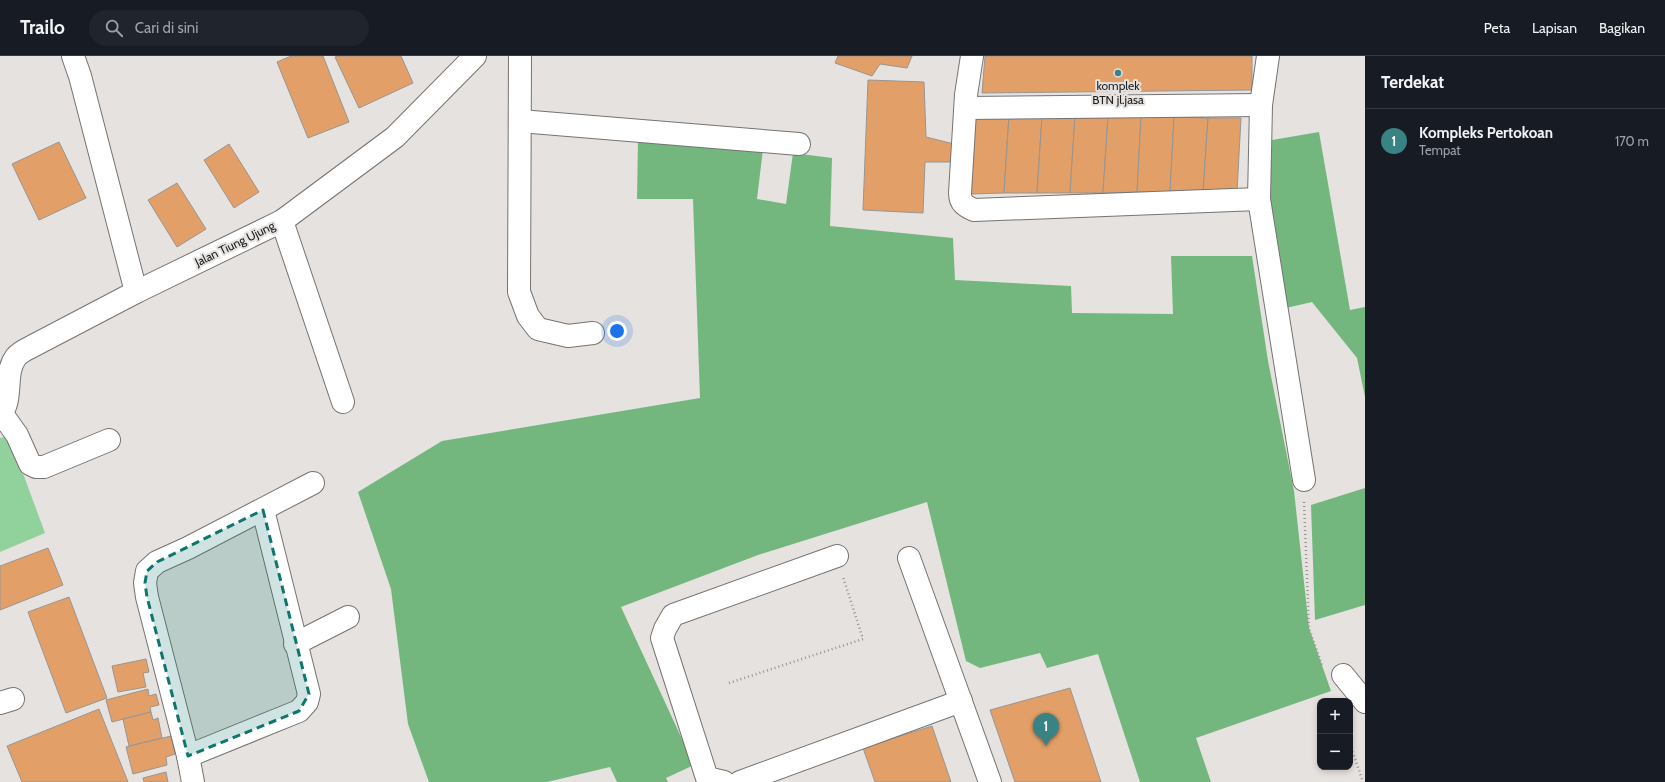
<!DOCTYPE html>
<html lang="id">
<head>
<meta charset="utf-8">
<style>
  body { margin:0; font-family:Cabin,sans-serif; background:#20242c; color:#f1f3f6 }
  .controls { position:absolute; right:12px; bottom:12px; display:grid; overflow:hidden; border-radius:8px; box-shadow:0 2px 6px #0003 }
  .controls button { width:36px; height:36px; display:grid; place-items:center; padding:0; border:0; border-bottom:1px solid #363941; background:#171b24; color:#f1f3f6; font:20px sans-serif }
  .you { position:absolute; left:617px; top:275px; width:14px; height:14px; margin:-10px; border:3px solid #fff; border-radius:50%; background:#1a73e8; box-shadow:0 0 0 6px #1a73e833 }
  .badge { display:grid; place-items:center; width:26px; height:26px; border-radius:50%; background:#3a8384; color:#fff; font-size:13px; font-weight:700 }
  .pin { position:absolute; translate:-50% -33px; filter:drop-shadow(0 1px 2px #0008) }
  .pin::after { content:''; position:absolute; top:21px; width:14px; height:12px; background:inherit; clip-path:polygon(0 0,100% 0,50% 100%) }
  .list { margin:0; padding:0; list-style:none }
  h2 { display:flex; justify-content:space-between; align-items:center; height:52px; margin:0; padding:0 16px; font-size:17px }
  h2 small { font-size:13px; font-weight:400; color:#9ea1a6 }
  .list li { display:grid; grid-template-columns:26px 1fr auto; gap:12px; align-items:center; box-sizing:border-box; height:64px; padding:0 16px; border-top:1px solid #363941 }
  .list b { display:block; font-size:15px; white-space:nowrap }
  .list p { margin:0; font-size:13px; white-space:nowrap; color:#9ea1a6 }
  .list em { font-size:13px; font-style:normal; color:#9ea1a6 }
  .icon { flex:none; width:22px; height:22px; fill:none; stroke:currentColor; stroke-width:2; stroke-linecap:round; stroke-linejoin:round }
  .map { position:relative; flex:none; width:1365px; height:726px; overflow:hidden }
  header { display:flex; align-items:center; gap:24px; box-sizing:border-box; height:56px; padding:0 20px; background:#171b24; border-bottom:1px solid #363941 }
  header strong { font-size:19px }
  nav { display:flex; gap:22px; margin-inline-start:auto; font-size:14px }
  .search { width:280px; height:36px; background:#20242c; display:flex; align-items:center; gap:10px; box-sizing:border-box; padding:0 14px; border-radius:22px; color:#9ea1a6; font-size:15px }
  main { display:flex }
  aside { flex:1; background:#171b24 }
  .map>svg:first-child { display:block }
  .green { fill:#91d29c }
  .forest { fill:#73b77f }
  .building { fill:#e2a068; stroke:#989593 }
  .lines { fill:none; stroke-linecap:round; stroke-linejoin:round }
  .minor-casing { stroke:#767371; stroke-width:24 }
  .path { stroke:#969491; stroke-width:2.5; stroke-dasharray:1 3; stroke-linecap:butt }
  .minor { stroke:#fff; stroke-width:22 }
  .marked { fill:#0f766e; fill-opacity:0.2; stroke:#0f766e; stroke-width:3; stroke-dasharray:8 5; stroke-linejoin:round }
  .poi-dot { fill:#3a8384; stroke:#e5e2df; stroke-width:1.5 }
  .labels { text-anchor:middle; stroke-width:4; stroke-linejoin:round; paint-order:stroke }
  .poi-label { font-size:12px; fill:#21201f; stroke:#e5e2df }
  .street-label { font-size:12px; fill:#21201f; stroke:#e5e2df }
</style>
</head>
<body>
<header>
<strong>Trailo</strong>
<div class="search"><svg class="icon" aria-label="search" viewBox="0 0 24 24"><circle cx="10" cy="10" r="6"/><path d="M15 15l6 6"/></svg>Cari di sini</div>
<nav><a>Peta</a><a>Lapisan</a><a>Bagikan</a></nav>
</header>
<main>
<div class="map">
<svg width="1365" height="726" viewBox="0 0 1365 726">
  <rect width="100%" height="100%" fill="#e5e2df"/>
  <polygon class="green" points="7,380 21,412 45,477 0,496 0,382"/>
  <g class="forest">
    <polygon points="1319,76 1350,254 1365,251 1365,341 1357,302 1312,246 1286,252 1269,153 1272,84"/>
    <polygon points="638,85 763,93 757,143 786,148 793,97 832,102 830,170 953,182 955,224 1071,230 1072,257 1173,258 1171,200 1252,200 1268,305 1294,435 1309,572 1331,635 1196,682 1211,726 1140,726 1098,598 1047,612 1040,597 980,612 966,605 927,446 758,499 621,551 694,709 666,722 668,726 617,726 610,711 547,726 429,726 408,668 391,533 358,436 442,385 700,342 693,143 637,143"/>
    <polygon points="1365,432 1365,549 1315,564 1311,449"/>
  </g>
  <g class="building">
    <polygon points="291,0 323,0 349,66 308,82 277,6"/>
    <polygon points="338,0 401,0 413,27 359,52 335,1"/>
    <polygon points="838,0 912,0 907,12 880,8 872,20 835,7"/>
    <polygon points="985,0 1252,0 1252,34 982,37"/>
    <polygon points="868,24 924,26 926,81 954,88 953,106 925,106 923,157 863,154"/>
    <polygon points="976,59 1009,59 1004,137 970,138"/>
    <polygon points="1009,59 1042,60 1037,137 1004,137"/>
    <polygon points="1042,60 1075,60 1070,137 1037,137"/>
    <polygon points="1075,60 1108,60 1103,137 1070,137"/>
    <polygon points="1108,60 1141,61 1137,136 1103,137"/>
    <polygon points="1141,61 1174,61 1170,136 1137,136"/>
    <polygon points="1174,61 1208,62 1203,136 1170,136"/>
    <polygon points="1208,62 1241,62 1237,136 1203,136"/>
    <polygon points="59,86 86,142 39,164 12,108"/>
    <polygon points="229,88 259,136 234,152 204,104"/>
    <polygon points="177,127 206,173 177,191 148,144"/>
    <polygon points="48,492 63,529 0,554 0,510"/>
    <polygon points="69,541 107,642 66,657 28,556"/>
    <polygon points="146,603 149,616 143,617 146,631 118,636 112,610"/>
    <polygon points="1070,632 1101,726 1015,726 990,654"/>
    <polygon points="148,633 149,640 156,638 159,649 150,651 151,656 112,666 106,644"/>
    <polygon points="99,653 128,726 22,726 7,690"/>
    <polygon points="151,656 153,664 158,662 162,682 129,690 123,663"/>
    <polygon points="932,670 951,726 875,726 863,692"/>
    <polygon points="171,680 175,698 166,701 167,709 133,718 126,691"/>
    <polygon points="166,716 168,726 144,726 143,722"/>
  </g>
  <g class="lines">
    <g class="minor-casing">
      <g id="minor">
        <polyline points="73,0 80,20 136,236"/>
        <polyline points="520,0 519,236 528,260 538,273 568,280 593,277"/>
        <path d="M972 0 966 39 960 137C960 147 965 150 974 154L1259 143"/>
        <polyline points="1268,0 1261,49 1259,143 1304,424"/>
        <polyline points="966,52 1261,49"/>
        <polyline points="520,65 799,88"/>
        <polyline points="282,165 343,346"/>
        <polyline points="2,358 17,379 30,408 36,411 44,411 109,384"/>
        <path d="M0 359C14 343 3 318 16 301 19 297 25 294 29 292L136 236 282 165 395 81 475 0"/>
        <polyline points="909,502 990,726"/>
        <polyline points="295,588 348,561"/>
        <polyline points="1343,619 1365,646"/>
        <polyline points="0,647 13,643"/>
        <polyline points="188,700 299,655 307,646 309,638 263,454"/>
        <polyline points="193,726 188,700 147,541 145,527 147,515 157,506 188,492 313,427"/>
        <polyline points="724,726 707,722 662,582 665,573 673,559 837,500"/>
        <polyline points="740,726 961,645"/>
      </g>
    </g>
    <g class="path">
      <polyline points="1304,446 1309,572 1322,609"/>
      <polyline points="729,627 863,583 843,521"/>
      <polyline points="1350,688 1363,726"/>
    </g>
    <use href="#minor" class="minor"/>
  </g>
  <path class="marked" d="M263 454 309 638 299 655 188 700 147 541 145 527 147 515 157 506Z"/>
  <circle class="poi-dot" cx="1118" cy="17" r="4"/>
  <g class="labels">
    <g class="poi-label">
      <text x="1118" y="34">komplek<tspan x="1118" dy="14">BTN jl.jasa</tspan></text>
    </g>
    <g class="street-label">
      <text transform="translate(235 188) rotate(-26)" y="4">Jalan Tiung Ujung</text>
    </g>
  </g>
</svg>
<div class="controls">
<button>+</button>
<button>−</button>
</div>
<div class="you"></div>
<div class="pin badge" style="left:1046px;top:690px">1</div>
</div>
<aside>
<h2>Terdekat<small></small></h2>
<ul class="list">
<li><span class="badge">1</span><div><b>Kompleks Pertokoan</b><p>Tempat</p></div><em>170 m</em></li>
</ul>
</aside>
</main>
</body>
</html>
